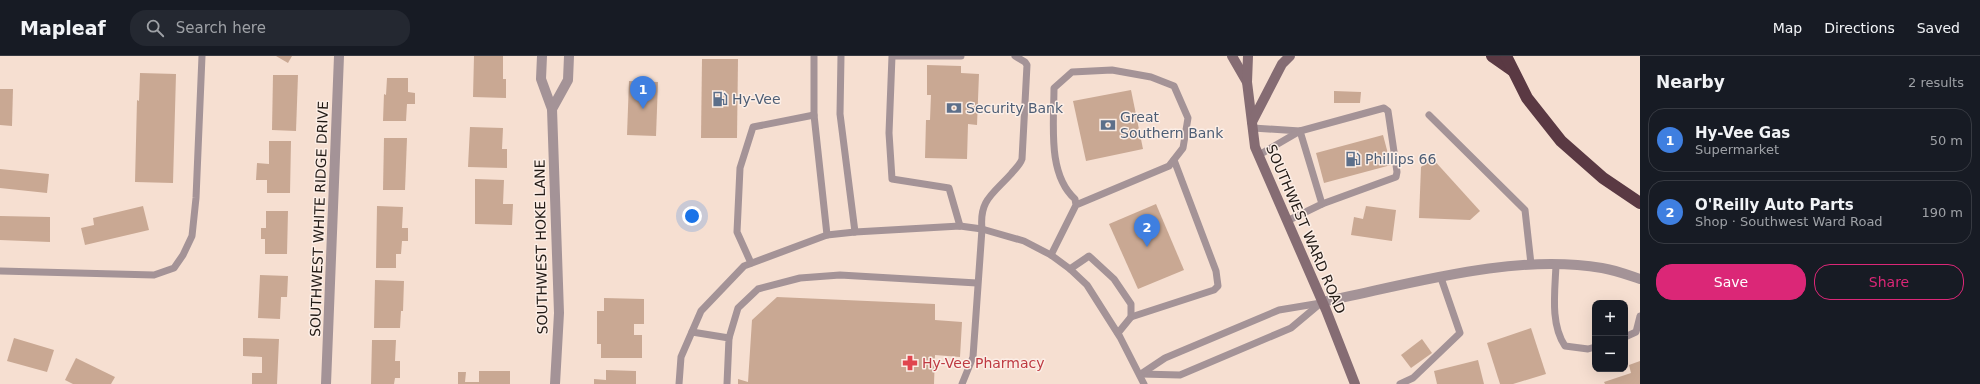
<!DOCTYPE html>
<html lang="en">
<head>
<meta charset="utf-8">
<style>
  body { margin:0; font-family:"DejaVu Sans",sans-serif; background:#242831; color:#f1f3f6 }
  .controls { position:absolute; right:12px; bottom:12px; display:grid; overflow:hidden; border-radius:8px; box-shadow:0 4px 16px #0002 }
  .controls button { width:36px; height:36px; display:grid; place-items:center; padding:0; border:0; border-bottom:1px solid #363941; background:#171b24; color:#f1f3f6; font:20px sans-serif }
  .you { position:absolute; left:692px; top:160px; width:14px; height:14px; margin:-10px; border:3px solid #fff; border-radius:50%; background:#1a73e8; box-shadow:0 0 0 6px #1a73e833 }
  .badge { display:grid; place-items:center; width:26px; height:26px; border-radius:50%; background:#db2777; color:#fff; font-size:13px; font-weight:700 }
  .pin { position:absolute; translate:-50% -33px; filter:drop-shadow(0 1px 2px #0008) }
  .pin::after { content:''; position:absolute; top:21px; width:14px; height:12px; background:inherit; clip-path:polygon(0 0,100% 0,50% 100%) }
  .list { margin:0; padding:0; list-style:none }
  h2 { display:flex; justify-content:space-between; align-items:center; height:52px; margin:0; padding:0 16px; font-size:17px }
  h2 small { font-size:13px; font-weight:400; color:#9ea1a6 }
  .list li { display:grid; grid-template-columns:26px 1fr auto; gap:12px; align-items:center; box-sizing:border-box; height:64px; margin:0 8px 8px; padding:0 8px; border:1px solid #363941; border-radius:16px }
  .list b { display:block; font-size:15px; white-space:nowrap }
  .list p { margin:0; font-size:13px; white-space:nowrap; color:#9ea1a6 }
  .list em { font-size:13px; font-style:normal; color:#9ea1a6 }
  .actions { display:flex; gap:8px; padding:12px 16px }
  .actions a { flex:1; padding:9px 0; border:1px solid #db2777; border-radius:16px; text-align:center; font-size:14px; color:#db2777 }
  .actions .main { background:#db2777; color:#fff }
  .icon { flex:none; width:22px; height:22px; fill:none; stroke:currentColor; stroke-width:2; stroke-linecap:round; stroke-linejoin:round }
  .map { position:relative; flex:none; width:1640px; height:328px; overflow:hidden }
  header { display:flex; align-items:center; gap:24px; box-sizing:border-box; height:56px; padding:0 20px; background:#171b24; border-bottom:1px solid #363941 }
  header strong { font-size:19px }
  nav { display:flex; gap:22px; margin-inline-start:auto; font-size:14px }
  .search { width:280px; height:36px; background:#242831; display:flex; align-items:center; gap:10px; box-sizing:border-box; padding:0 14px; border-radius:16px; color:#9ea1a6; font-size:15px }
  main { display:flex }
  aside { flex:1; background:#171b24 }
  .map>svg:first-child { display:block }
  .building { fill:#c9a893 }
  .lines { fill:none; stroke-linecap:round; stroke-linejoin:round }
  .service { stroke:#a49397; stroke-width:7 }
  .minor { stroke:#a49397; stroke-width:10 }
  .tertiary { stroke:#a49397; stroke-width:10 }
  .secondary { stroke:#856c73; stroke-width:10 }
  .motorway { stroke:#5a3943; stroke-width:12 }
  .labels { text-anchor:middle; stroke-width:3; stroke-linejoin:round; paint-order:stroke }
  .service-label { font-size:14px; fill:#4e5e75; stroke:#fceee6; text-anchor:start }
  .street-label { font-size:14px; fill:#221a15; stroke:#fceee6 }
  .health-label { font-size:14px; fill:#be3a42; stroke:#fceee6; text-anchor:start }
</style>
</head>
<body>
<header>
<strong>Mapleaf</strong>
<div class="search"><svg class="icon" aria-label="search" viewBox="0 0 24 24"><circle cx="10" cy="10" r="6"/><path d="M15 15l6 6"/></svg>Search here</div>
<nav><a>Map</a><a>Directions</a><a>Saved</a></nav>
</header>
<main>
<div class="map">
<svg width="1640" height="328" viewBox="0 0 1640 328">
  <rect width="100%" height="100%" fill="#f6dfd1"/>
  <g class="building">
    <polygon points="276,0 292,0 288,7"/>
    <polygon points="474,0 503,0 503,23 506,23 506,42 473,41"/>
    <polygon points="702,3 738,3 737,82 701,82"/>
    <polygon points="927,9 961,10 961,17 979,18 977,69 968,68 967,103 925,102 926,64 930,64 931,39 927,39"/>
    <polygon points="140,17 176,18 173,127 135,126 137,44 139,45"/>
    <polygon points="273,19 298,19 296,75 272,74"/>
    <polygon points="387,22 408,22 408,36 415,37 415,48 407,48 406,65 383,65 384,38 386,39"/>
    <polygon points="629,25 658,26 656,80 627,79"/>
    <polygon points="0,33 13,33 12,70 0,69"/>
    <polygon points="1131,34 1143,93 1086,105 1073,45"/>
    <polygon points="1334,35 1361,36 1360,47 1334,47"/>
    <polygon points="470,71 503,72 502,93 507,93 507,112 468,111"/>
    <polygon points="1383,79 1391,109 1324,127 1316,97"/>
    <polygon points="384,82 407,82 405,134 383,134"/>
    <polygon points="269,85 291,85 290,137 267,137 267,124 256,124 257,107 269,108"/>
    <polygon points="1432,102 1480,155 1470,164 1419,162 1421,111"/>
    <polygon points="0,113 49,118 47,137 0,132"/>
    <polygon points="475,123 504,124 503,148 513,148 512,169 475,168"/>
    <polygon points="1156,148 1184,214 1138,233 1109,168"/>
    <polygon points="143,150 149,174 85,189 81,172 94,169 93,162"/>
    <polygon points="377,150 403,151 402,172 408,172 408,185 402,185 401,198 396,198 396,212 376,212"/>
    <polygon points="1366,150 1396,154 1392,185 1351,179 1354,161 1363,163"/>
    <polygon points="266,155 288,155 287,198 265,198 265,183 261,183 261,172 266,172"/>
    <polygon points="0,160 50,161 50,186 0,184"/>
    <polygon points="260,219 288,220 287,241 281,241 280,263 258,262"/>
    <polygon points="375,224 404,225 403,255 401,255 400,272 374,272"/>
    <polygon points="777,241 935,248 935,264 962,266 960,301 935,299 934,328 738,328 738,323 748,326 752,264"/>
    <polygon points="604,242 644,243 644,268 634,268 634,279 642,279 642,302 601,302 601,288 597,288 597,255 604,255"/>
    <polygon points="1531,272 1546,318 1513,328 1500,328 1487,287"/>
    <polygon points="14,282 54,294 47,316 7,305"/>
    <polygon points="243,282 279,283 277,328 252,328 252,317 262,317 262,301 243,300"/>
    <polygon points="1422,283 1432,297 1411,312 1401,299"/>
    <polygon points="372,284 396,284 395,305 400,305 400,322 395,322 394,328 371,328"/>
    <polygon points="76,302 115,321 111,328 73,328 65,324"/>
    <polygon points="1478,304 1484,328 1437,328 1434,315"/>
    <polygon points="1640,305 1640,328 1605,328 1604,326 1631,317 1629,309"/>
    <polygon points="606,314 636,315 636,328 594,328 594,323 606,324"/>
    <polygon points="479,315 510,315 510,328 458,328 458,316 466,316 465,326 479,326"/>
  </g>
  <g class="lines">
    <g class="service">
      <polyline points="814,0 814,59 827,179"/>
      <polyline points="841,0 840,58 855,176"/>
      <polyline points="1429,59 1525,154 1531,208"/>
      <polyline points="1253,72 1300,75"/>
      <polyline points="1259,99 1300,75 1384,52 1388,55 1397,116 1396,121 1322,148"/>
      <polyline points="1287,165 1322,148 1300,75"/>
      <polyline points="960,170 949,132 892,123 889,77 892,0 961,0"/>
      <path d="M1051 199 1076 149 1075 143C1047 118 1054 67 1054 32L1072 16 1112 14 1151 21 1174 30 1188 62 1183 92 1169 110 1076 149"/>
      <polyline points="751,207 737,176 740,112 753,71 814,59"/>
      <path d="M1556 209C1555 235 1550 268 1565 290L1588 293 1595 291"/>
      <polyline points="1070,213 1089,200 1114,223 1131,248 1131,261 1118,277"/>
      <polyline points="0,215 154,219 174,212 183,199 192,180 196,142 202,0"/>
      <polyline points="1131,261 1214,234 1218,230 1216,215 1174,104"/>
      <polyline points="692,276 729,282 727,328"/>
      <polyline points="1625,281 1636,276 1640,260"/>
      <polyline points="729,282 738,252 758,233 800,222 840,219 977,227"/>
      <polyline points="1141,318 1180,319 1291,272 1322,246"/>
      <polyline points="1141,318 1165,302 1279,254 1321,247"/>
      <polyline points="679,328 681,301 701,255 744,210 827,179 855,176 960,170 982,173 1024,185 1051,199 1070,213 1087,229 1120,281 1144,328"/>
      <path d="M962 328 973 301 982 173C979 144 993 138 1011 118 1016 112 1020 109 1022 103L1027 9 1025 6 1015 0"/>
      <polyline points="1400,328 1413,322 1460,277 1441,222"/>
    </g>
    <g class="minor">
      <polyline points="542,0 541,23 552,53 559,257 555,328"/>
      <polyline points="552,53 568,24 569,0"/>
      <polyline points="326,328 339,0"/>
    </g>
    <path class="tertiary" d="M1322 246C1411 228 1512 197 1602 212 1615 214 1628 219 1640 223"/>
    <g class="secondary">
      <polyline points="1232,0 1247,26"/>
      <polyline points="1248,0 1247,26 1255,91 1326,254 1355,328"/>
      <polyline points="1252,66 1282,8 1290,0"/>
    </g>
    <g class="motorway">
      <polyline points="1492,0 1512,14"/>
      <polyline points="1506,0 1527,42 1561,85 1603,122 1640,147"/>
    </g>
  </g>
  <defs>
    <g id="fuel-bare" transform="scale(1.2)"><path d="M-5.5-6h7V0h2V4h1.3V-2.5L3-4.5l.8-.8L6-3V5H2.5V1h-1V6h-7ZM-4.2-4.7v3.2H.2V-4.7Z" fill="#5c6f8a" stroke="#fceee6" stroke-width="2.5" paint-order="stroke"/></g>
    <g id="bank-bare" transform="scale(1.2)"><path d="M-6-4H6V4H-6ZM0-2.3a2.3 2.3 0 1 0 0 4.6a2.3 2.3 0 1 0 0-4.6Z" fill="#5c6f8a" stroke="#fceee6" stroke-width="2.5" paint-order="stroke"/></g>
    <g id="pharmacy-bare" transform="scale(1.2)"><path d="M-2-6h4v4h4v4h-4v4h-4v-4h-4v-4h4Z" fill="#e0444e" stroke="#fceee6" stroke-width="2.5" paint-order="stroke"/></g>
  </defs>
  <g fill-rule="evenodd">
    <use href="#fuel-bare" x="720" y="43"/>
    <use href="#bank-bare" x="954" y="52"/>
    <use href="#bank-bare" x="1108" y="69"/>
    <use href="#fuel-bare" x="1353" y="103"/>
    <use href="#pharmacy-bare" x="910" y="307"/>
  </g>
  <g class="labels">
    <g class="service-label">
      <text x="732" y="48">Hy-Vee</text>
      <text x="966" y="57">Security Bank</text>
      <text x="1120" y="66">Great<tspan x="1120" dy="16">Southern Bank</tspan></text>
      <text x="1365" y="108">Phillips 66</text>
    </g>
    <g class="street-label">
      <text transform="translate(319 163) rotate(-88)" y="5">SOUTHWEST WHITE RIDGE DRIVE</text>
      <text transform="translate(1306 173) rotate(67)" y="5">SOUTHWEST WARD ROAD</text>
      <text transform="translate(541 191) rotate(-91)" y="5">SOUTHWEST HOKE LANE</text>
    </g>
    <g class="health-label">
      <text x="922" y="312">Hy-Vee Pharmacy</text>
    </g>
  </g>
</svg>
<div class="controls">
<button>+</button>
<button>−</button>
</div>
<div class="you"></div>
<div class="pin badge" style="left:643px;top:53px;background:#3f7fe0">1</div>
<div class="pin badge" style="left:1147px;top:191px;background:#3f7fe0">2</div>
</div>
<aside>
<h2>Nearby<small>2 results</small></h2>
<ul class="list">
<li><span class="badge" style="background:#3f7fe0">1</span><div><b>Hy-Vee Gas</b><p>Supermarket</p></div><em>50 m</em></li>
<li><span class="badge" style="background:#3f7fe0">2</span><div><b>O'Reilly Auto Parts</b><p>Shop · Southwest Ward Road</p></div><em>190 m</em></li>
</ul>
<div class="actions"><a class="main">Save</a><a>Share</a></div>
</aside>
</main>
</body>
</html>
